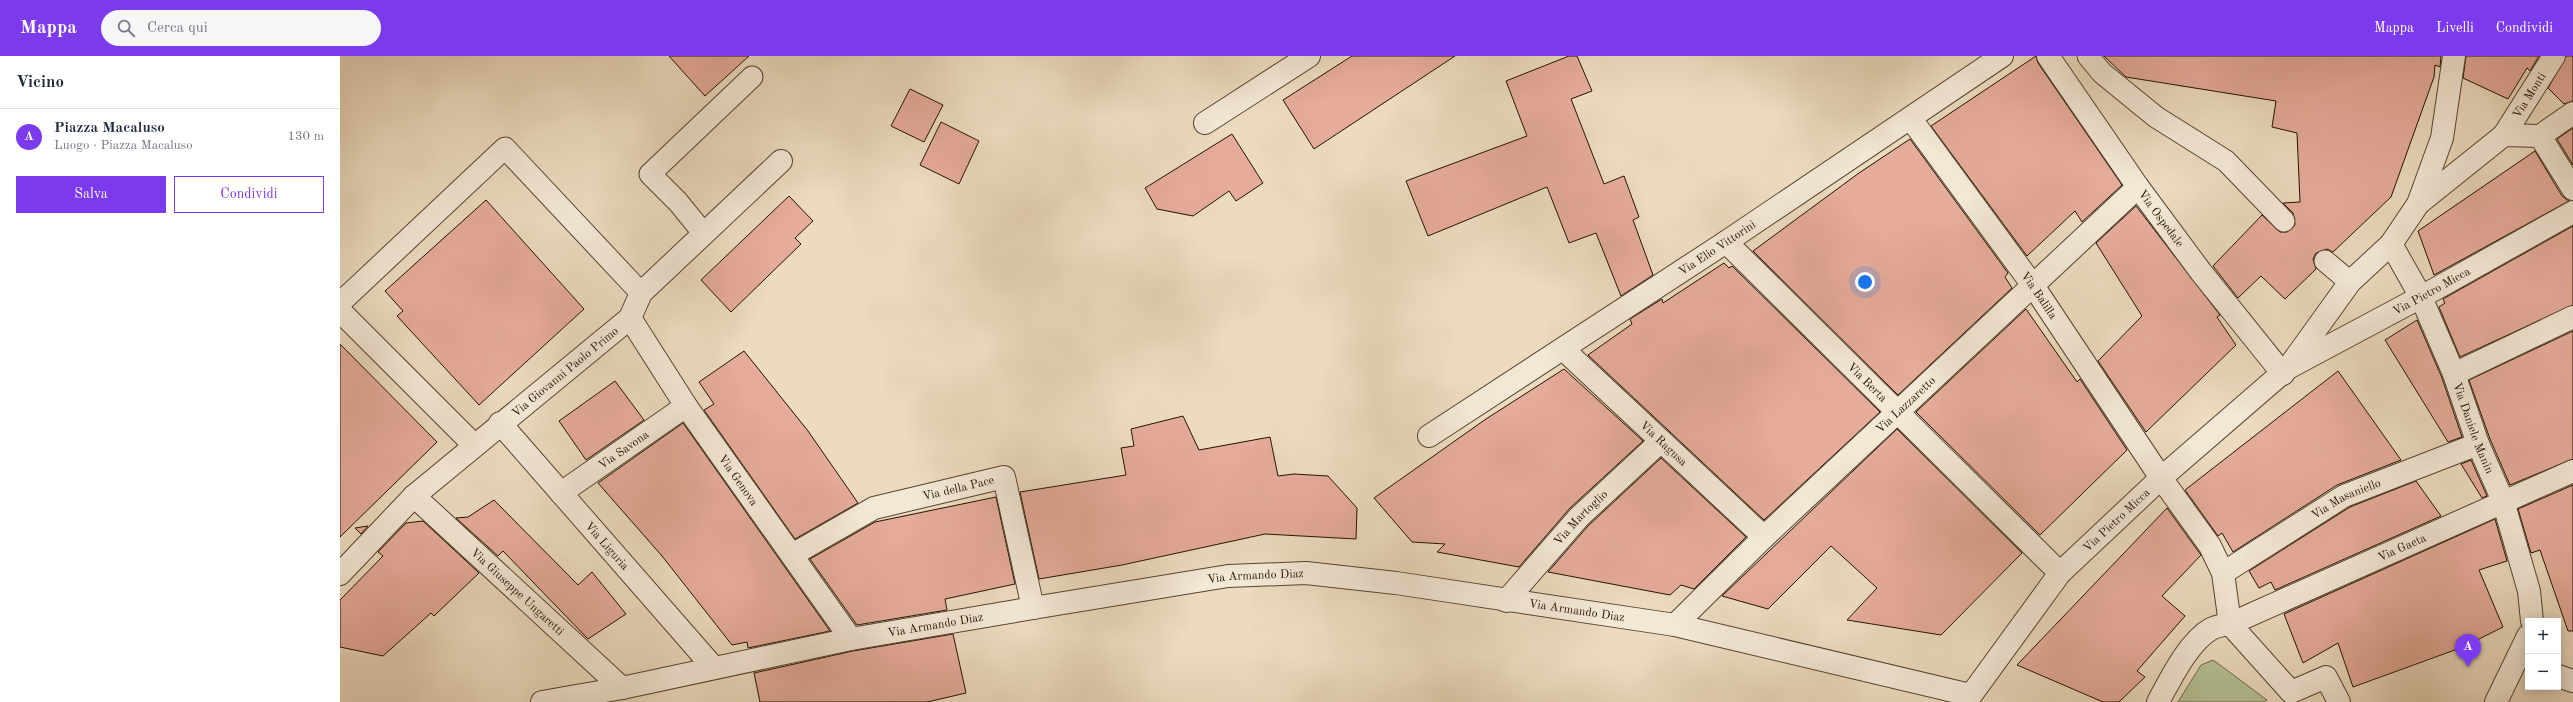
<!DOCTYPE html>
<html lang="it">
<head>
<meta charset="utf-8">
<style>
  body { margin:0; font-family:"Old Standard TT",serif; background:#f6f6f7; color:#1f2937 }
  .controls { position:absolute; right:12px; bottom:12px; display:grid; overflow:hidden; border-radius:0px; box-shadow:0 2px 10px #0003 }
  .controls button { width:36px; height:36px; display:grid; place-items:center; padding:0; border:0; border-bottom:1px solid #e0e1e3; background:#fff; color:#1f2937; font:20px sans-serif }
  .you { position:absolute; left:1525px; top:226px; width:14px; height:14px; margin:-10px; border:3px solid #fff; border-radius:50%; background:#1a73e8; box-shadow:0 0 0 6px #1a73e833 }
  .badge { display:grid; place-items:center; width:26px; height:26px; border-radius:50%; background:#7c3aed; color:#fff; font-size:13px; font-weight:700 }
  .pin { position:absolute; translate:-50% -33px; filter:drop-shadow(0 1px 2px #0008) }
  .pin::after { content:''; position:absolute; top:21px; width:14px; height:12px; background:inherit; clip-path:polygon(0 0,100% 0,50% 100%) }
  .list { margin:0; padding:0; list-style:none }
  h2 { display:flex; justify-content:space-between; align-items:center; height:52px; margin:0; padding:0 16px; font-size:17px }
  h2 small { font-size:13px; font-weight:400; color:#747a83 }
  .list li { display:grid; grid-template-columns:26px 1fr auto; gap:12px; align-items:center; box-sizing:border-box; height:56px; padding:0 16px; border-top:1px solid #e0e1e3 }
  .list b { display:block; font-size:15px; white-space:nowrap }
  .list p { margin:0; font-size:13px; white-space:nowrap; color:#747a83 }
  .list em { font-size:13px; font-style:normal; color:#747a83 }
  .actions { display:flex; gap:8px; padding:12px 16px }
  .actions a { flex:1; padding:9px 0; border:1px solid #7c3aed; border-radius:0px; text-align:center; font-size:14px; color:#7c3aed }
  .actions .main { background:#7c3aed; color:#fff }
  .icon { flex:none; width:22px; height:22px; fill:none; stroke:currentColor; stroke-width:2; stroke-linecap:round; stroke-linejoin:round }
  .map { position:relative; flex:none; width:2233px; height:646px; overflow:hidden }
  header { display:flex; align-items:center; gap:24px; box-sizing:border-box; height:56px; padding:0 20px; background:#7c3aed; color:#fff }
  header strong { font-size:19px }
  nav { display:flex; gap:22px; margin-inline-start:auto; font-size:14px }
  .search { width:280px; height:36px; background:#f6f6f7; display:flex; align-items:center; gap:10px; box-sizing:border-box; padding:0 14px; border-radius:22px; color:#747a83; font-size:15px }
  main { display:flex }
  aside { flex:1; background:#fff }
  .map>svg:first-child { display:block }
  .green { fill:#b5c195; stroke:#6c6a4a }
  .building { fill:#e5ab9b; stroke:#231300 }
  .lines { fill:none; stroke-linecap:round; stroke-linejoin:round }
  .service-casing { stroke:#554530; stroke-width:23 }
  .minor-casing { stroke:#554530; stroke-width:24 }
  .service { stroke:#f3e8d6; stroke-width:21 }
  .minor { stroke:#f3e8d6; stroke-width:22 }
  .labels { text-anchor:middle; stroke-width:4; stroke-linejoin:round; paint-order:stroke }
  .street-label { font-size:12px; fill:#231300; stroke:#f3e8d6 }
</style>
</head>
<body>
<header>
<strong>Mappa</strong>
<div class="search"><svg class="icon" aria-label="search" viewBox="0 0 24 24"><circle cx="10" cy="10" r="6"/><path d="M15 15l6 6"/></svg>Cerca qui</div>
<nav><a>Mappa</a><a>Livelli</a><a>Condividi</a></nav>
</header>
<main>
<aside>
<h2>Vicino<small></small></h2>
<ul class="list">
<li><span class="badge">A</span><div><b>Piazza Macaluso</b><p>Luogo · Piazza Macaluso</p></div><em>130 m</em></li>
</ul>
<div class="actions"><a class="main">Salva</a><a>Condividi</a></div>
</aside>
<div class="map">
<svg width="2233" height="646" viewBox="0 0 2233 646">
  <rect width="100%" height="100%" fill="#ecdbc0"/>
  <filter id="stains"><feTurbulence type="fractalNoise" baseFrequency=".005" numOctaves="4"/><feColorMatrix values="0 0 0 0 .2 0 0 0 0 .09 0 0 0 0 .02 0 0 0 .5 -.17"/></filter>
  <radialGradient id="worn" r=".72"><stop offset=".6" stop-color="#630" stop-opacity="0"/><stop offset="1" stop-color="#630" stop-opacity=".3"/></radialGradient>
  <polygon class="green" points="1873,604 1880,609 1927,644 1923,646 1838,646 1861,609"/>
  <g class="building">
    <polygon points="329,0 409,0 365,40"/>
    <polygon points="1012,0 1115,0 974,93 943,44"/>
    <polygon points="1229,0 1237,0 1252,35 1231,43 1264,128 1284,120 1299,161 1293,164 1313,219 1281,240 1256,177 1229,187 1207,131 1088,180 1066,125 1187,80 1166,25"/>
    <polygon points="1696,0 1698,7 1782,129 1742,166 1735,155 1687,200 1591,70"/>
    <polygon points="1764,0 2101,0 2100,11 2095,9 2094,21 2051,141 1993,196 1987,193 1976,197 1973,203 1976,213 1945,243 1921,220 1898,242 1873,210 1922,159 1940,176 1947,176 1955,169 1953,157 1943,147 1960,146 1957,77 1932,71 1936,45 1786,21"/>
    <polygon points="2126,0 2199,0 2190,15 2187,12 2168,43 2123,22"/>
    <polygon points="2226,0 2233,0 2233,45 2224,48 2208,32"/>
    <polygon points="570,33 603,49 584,86 551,70"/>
    <polygon points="601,66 639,85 619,128 580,109"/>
    <polygon points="2233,72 2233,109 2217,83"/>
    <polygon points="892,78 923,127 896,145 889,135 853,160 817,153 805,132"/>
    <polygon points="1570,83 1668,217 1665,221 1672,232 1558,339 1413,195 1519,117"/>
    <polygon points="2195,95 2222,140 2229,145 2094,219 2078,175"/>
    <polygon points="449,140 473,165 455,182 461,188 391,256 361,224"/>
    <polygon points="146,144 244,253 139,349 57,260 63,255 45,235"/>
    <polygon points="1796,150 1880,259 1877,261 1896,289 1806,376 1758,305 1802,260 1756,187"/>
    <polygon points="2233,170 2233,249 2120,301 2099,251 2105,247 2103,243"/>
    <polygon points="1384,207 1389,212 1392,210 1540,356 1424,464 1248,299 1292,268 1290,263 1322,243 1323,247"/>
    <polygon points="1686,253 1737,326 1740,323 1787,394 1700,479 1576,356"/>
    <polygon points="2077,264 2102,322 2122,381 2108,386 2045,284"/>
    <polygon points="2233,275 2233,403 2170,429 2150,383 2129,324"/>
    <polygon points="0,288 97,386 0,481"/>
    <polygon points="404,295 468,375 518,447 455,483 364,354 374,348 359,326"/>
    <polygon points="1224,313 1303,385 1230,452 1179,511 1097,496 1105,488 1072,486 1034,442 1146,363"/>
    <polygon points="1998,315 2061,404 1997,429 1893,496 1882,477 1878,480 1845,434"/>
    <polygon points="275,325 304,364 246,404 219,365"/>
    <polygon points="843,360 859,394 930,381 938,420 954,418 988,420 1017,452 1016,483 925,478 782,509 699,523 680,436 786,419 781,392 794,390 791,373"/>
    <polygon points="343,367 490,575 408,592 407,586 392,589 322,500 258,427"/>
    <polygon points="1557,373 1682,497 1601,579 1507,564 1537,532 1491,490 1428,553 1382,540"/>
    <polygon points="1321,402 1406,481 1354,533 1341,529 1330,539 1208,516 1248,470"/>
    <polygon points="2131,404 2147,440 2142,442 2121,408"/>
    <polygon points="2076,425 2101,460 1935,534 1931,526 1919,532 1909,515 2010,451"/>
    <polygon points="2233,429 2233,575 2228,575 2200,494 2191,497 2178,453"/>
    <polygon points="656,441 675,528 605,543 607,554 517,569 470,503 535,466"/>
    <polygon points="154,444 238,529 252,516 286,558 248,583 163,495 158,500 116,462 128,461"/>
    <polygon points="1827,452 1861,499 1822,540 1845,560 1797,615 1805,621 1779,646 1763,646 1677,609"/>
    <polygon points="2155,463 2167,505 2139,514 2163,571 2123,591 2013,631 1998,587 1963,607 1944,558"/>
    <polygon points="83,465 139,517 94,560 91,557 43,600 0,591 0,544 43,500 38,496 66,467"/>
    <polygon points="28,470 21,478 15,472"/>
    <polygon points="613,578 626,637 587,646 420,646 414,617 513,595"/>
  </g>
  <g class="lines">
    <g class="service-casing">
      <g id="service">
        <polyline points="1748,0 1762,17 1816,61 1886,105 1944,165"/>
        <polyline points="364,178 338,146 310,118 412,21"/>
        <polyline points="1985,205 2010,226"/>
        <polyline points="0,247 165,92 301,237"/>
      </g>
    </g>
    <g class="minor-casing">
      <g id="minor">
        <path id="s1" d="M1708 0 1798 131 1861 216 1943 318"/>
        <path id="s2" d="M1571 63 1694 231 1821 422 1870 490 1883 517 1890 568 2233 415"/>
        <polyline points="865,67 969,0"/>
        <path id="s3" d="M2164 79 2214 0"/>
        <polyline points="2200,80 2233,57"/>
        <polyline points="2078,148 2164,79 2200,80 2233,133"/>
        <path id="s4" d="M1386 186 1720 517"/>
        <path id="s5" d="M2051 188 2081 241 2114 318 2138 388 2163 445 2189 535 2192 565"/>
        <polyline points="0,255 134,389"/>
        <path id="s6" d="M290 262 346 350 511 583"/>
        <path id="s7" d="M1223 293 1424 481"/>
        <polyline points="1951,308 2010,226 2051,188 2078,148 2102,82 2114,0"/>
        <polyline points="2114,318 2233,261"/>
        <path id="s8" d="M160 367 374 612"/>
        <path id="s9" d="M1089 380 1386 186 1662 0"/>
        <path id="s10" d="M221 437 346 350"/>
        <path id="s11" d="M74 440 282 632"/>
        <path id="s12" d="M452 499 534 452 664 421 693 552"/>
        <path id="s13" d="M1883 517 2004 440 2138 388"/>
        <path id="s14" d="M0 518 74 440 290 262 301 237 441 105"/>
        <path id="s15" d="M1166 545 1239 461 1321 385"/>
        <path id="s16" d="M1335 569 1424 481 1798 131"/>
        <polyline points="2218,620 2233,625"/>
        <path id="s17" d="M202 646 282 632 511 583 693 552 888 520 966 517 1056 527 1335 569 1630 639"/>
        <path id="s18" d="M1626 646 1720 517 1821 422 1948 312 2081 241 2233 156"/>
        <path d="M1818 646C1830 624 1849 585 1871 573 1876 570 1884 569 1890 568L1951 636 1986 621 1999 646"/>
        <polyline points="2156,646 2188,580"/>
      </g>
    </g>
    <use href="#service" class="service"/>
    <use href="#minor" class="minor"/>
  </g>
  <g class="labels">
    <g class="street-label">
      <text dy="4" stroke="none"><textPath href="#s3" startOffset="47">Via Monti</textPath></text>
      <text dy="4" stroke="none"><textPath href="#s1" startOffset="198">Via Ospedale</textPath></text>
      <text dy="4" stroke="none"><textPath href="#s9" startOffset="344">Via Elio Vittorini</textPath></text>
      <text dy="4" stroke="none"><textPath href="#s18" startOffset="629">Via Pietro Micca</textPath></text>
      <text dy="4" stroke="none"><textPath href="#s2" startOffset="218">Via Balilla</textPath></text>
      <text dy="4" stroke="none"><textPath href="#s14" startOffset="303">Via Giovanni Paolo Primo</textPath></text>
      <text dy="4" stroke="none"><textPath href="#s4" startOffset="199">Via Berta</textPath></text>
      <text dy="4" stroke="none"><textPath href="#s16" startOffset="319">Via Lazzaretto</textPath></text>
      <text dy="4" stroke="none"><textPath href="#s5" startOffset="202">Via Daniele Manin</textPath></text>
      <text dy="4" stroke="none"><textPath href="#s7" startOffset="138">Via Ragusa</textPath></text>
      <text dy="4" stroke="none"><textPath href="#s10" startOffset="76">Via Savona</textPath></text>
      <text dy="4" stroke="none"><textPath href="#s6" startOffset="195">Via Genova</textPath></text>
      <text dy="4" stroke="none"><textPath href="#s12" startOffset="181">Via della Pace</textPath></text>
      <text dy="4" stroke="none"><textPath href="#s13" startOffset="144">Via Masaniello</textPath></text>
      <text dy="4" stroke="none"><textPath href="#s15" startOffset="112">Via Martoglio</textPath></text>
      <text dy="4" stroke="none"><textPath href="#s18" startOffset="237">Via Pietro Micca</textPath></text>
      <text dy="4" stroke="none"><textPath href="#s8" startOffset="163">Via Liguria</textPath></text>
      <text dy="4" stroke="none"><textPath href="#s2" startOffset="791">Via Gaeta</textPath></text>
      <text dy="4" stroke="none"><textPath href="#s17" startOffset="725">Via Armando Diaz</textPath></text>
      <text dy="4" stroke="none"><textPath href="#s11" startOffset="141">Via Giuseppe Ungaretti</textPath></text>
      <text dy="4" stroke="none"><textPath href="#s17" startOffset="1049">Via Armando Diaz</textPath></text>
      <text dy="4" stroke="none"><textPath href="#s17" startOffset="401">Via Armando Diaz</textPath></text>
    </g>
  </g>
  <rect width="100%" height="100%" filter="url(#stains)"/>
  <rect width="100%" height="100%" fill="url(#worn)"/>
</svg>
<div class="controls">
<button>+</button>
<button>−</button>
</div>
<div class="you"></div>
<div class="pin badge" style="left:2128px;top:611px">A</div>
</div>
</main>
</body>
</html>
